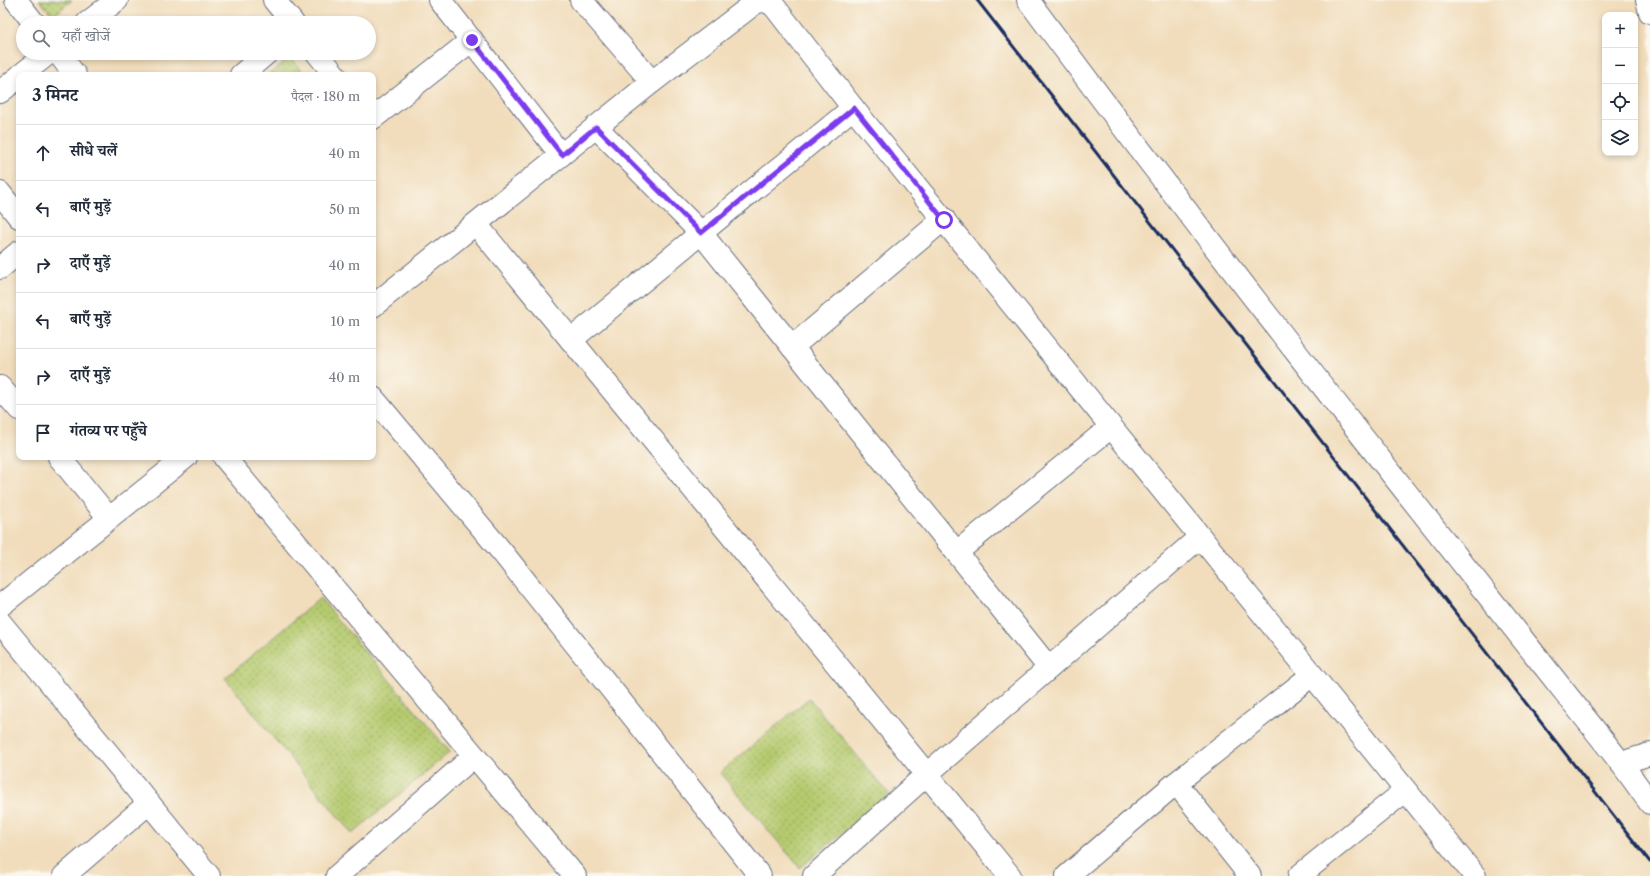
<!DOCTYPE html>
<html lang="hi">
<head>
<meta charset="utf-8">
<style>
  body { margin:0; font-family:"Libre Caslon Text","Noto Serif Devanagari",serif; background:#f2f2f3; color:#1f2937 }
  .controls { position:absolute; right:12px; top:12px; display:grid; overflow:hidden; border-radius:8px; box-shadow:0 2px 6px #0003 }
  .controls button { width:36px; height:36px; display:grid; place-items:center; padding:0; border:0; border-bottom:1px solid #e0e1e3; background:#fff; color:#1f2937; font:20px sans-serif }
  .stop { position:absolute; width:12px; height:12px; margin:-9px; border:3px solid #7c3aed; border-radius:50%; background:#fff }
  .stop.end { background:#7c3aed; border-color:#fff; box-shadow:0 1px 4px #0008 }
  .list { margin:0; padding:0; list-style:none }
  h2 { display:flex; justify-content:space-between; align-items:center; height:52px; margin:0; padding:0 16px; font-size:17px }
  h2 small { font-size:13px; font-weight:400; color:#747a83 }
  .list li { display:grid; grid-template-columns:26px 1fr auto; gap:12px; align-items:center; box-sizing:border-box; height:56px; padding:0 16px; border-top:1px solid #e0e1e3 }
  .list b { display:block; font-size:15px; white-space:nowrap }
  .list em { font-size:13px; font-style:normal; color:#747a83 }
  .icon { flex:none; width:22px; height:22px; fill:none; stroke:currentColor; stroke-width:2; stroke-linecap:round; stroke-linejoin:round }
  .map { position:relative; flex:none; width:1650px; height:876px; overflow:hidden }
  .search { position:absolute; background:#fff; box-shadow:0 2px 6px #0003; left:16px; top:16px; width:360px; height:44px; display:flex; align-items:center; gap:10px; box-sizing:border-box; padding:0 14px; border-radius:22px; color:#747a83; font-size:15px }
  .panel { position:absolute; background:#fff; box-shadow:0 2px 6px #0003; left:16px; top:72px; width:360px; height:388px; border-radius:8px }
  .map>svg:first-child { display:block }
  .grass { fill:url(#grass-dots); stroke:#687c66 }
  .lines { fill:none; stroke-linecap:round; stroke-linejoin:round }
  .minor-casing { stroke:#666c7f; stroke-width:24 }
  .minor { stroke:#fff; stroke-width:22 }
  .rail { stroke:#1b2f5e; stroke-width:3 }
  .route { stroke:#7c3aed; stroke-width:5 }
</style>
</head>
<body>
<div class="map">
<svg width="1650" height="876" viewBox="0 0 1650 876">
  <defs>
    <pattern id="grass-dots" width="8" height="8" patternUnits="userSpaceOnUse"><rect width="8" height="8" fill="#b5ca6e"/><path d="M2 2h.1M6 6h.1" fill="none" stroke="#92a45e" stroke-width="1.8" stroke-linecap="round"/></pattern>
  </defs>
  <rect width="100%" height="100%" fill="#fbf7ec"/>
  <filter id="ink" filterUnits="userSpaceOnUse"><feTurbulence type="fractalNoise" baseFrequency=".025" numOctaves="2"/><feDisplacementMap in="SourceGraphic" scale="8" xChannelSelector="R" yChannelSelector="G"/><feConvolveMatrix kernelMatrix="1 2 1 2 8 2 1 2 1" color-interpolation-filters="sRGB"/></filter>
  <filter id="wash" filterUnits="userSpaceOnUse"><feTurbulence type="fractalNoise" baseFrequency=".012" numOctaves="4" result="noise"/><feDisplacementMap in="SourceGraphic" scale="16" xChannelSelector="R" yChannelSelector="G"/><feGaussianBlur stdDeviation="0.9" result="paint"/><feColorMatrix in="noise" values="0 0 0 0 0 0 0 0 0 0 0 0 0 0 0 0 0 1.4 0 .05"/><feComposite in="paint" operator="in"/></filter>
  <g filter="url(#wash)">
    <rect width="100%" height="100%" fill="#f1ddbc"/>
    <g class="grass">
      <polygon points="39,0 72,0 53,16"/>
      <polygon points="291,57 305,75 267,75"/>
      <polygon points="320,598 450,752 352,834 225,678"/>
      <polygon points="809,698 889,794 800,868 720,773"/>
    </g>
  </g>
  <g filter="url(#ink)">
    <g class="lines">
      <g class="minor-casing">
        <g id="minor">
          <polyline points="16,0 34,23"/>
          <polyline points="274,0 293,23"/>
          <polyline points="440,0 561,155"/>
          <polyline points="581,0 652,82"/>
          <path d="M1028 0C1219 259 1420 510 1621 763L1650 803"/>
          <polyline points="1647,0 1650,12"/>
          <polyline points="87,23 117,0"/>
          <polyline points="58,53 75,75"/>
          <polyline points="317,53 335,75"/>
          <polyline points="21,75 49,53"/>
          <polyline points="241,75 267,53"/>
          <polyline points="0,92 19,77"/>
          <polyline points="373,118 472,40"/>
          <polyline points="596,127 701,233 1049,668"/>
          <polyline points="0,193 19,217"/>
          <polyline points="476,224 1010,876"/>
          <polyline points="0,268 19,252"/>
          <path d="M373 306 652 82 755 3C763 0 767 1 774 6L853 108 1475 876"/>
          <polyline points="571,340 853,108"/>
          <polyline points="792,347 944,219"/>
          <polyline points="0,387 19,409"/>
          <polyline points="373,398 502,552 760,876"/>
          <polyline points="59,457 109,518"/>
          <polyline points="224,457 575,876"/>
          <polyline points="957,552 1111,427"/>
          <polyline points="0,606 186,457"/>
          <polyline points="0,622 209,876"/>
          <polyline points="1621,763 1650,754"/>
          <polyline points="1176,783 1250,876"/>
          <polyline points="64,876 149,803"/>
          <polyline points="337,876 474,756"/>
          <polyline points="814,876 927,774 1200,537"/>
          <polyline points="1067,876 1176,783 1312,675"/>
          <polyline points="1299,876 1405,791"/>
        </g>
      </g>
      <use href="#minor" class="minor"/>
      <polyline class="rail" points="977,0 1650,862"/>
    </g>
  </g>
  <g class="lines" filter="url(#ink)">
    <polyline class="route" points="472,40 562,155 596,127 701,233 854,108 944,220"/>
  </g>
</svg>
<div class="controls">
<button>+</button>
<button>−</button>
<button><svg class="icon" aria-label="locate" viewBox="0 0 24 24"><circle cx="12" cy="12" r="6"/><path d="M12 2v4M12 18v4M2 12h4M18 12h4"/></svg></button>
<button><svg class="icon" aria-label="layers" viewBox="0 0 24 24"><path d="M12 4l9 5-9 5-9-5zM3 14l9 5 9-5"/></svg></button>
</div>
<div class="stop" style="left:944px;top:220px"></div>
<div class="stop end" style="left:472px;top:40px"></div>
<div class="search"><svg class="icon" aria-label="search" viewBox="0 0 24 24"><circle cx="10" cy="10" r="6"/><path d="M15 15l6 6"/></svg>यहाँ खोजें</div>
<section class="panel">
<h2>3 मिनट<small>पैदल · 180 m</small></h2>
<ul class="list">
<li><svg class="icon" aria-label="ahead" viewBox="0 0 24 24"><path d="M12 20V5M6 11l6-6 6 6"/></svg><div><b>सीधे चलें</b></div><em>40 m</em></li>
<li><svg class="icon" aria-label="left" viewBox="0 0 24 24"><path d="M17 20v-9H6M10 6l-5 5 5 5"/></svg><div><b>बाएँ मुड़ें</b></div><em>50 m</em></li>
<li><svg class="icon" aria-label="right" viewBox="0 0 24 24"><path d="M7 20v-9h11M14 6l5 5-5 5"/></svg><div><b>दाएँ मुड़ें</b></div><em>40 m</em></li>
<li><svg class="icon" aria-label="left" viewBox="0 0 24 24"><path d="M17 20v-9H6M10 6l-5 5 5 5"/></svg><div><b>बाएँ मुड़ें</b></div><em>10 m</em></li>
<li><svg class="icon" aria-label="right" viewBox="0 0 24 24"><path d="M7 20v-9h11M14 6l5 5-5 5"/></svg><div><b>दाएँ मुड़ें</b></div><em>40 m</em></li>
<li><svg class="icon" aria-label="arrive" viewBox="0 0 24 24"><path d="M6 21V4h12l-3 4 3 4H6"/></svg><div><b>गंतव्य पर पहुँचे</b></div></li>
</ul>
</section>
</div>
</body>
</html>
